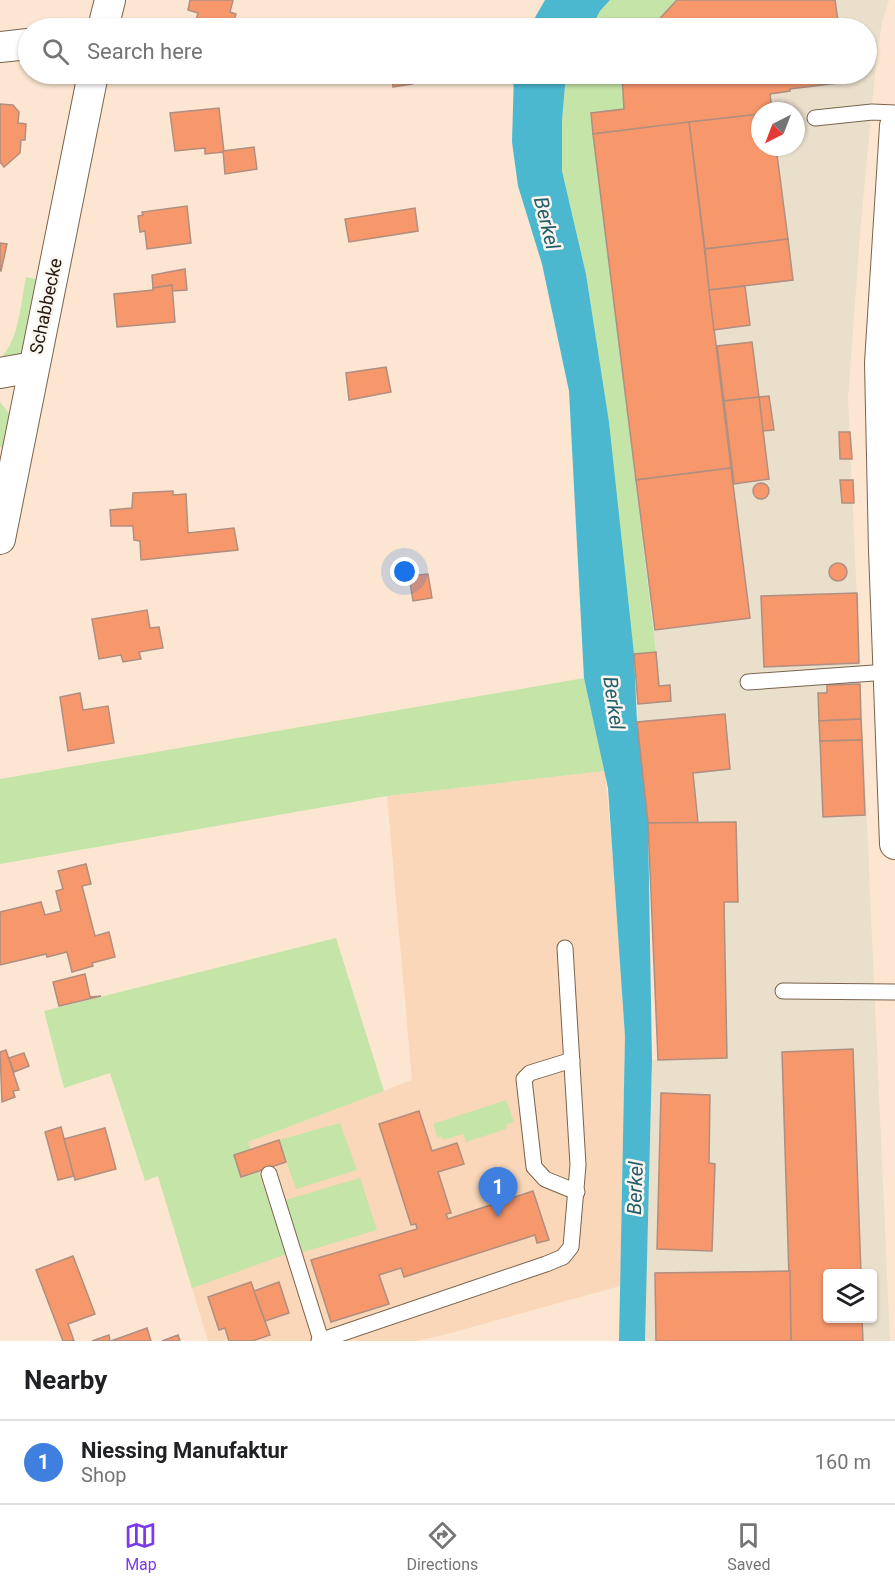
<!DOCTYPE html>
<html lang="en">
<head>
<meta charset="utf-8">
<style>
  body { margin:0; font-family:Roboto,sans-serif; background:#f6f6f6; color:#202124 }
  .controls { position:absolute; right:18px; bottom:18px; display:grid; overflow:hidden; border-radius:6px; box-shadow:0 2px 4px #0004 }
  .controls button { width:54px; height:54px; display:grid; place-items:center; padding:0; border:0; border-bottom:2px solid #e0e0e0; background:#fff; color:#202124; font:30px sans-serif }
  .compass { position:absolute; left:751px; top:102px; width:54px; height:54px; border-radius:50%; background:#fff; box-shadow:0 2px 4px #0004; rotate:222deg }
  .you { position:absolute; left:405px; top:572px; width:21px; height:21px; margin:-15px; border:4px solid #fff; border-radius:50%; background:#1a73e8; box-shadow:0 0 0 9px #1a73e833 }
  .badge { display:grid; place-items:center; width:39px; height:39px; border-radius:50%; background:#7c3aed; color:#fff; font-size:20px; font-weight:700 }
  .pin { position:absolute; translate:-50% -50px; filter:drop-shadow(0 2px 3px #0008) }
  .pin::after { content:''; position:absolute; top:32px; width:21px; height:18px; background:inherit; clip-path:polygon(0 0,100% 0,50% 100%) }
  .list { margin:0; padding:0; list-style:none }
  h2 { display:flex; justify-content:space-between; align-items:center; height:78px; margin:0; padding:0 24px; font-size:26px }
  h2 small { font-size:20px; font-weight:400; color:#757577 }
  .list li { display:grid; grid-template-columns:39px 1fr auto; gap:18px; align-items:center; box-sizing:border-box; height:84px; padding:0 24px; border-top:2px solid #e0e0e0 }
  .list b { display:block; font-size:22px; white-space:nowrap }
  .list p { margin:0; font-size:20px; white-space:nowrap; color:#757577 }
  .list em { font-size:20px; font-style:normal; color:#757577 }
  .icon { flex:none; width:33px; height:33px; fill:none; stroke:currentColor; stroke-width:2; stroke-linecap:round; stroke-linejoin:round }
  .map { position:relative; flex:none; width:895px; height:1341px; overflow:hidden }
  .search { position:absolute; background:#fff; box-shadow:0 2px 4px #0004; left:18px; right:18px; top:18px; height:66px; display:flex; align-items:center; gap:15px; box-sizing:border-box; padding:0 21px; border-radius:33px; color:#757577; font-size:22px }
  .sheet { height:162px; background:#fff }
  nav { display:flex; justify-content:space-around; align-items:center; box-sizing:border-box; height:84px; border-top:2px solid #e0e0e0; background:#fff; font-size:16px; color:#757577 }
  nav a { display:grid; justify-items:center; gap:3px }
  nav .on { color:#7c3aed }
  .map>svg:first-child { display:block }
  .built { fill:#f9d7b8 }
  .industrial { fill:#eadfcb; fill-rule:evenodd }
  .green { fill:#c5e4a7 }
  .water { fill:#4bb8cf }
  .building { fill:#f6976c; stroke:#b08e80; stroke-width:1.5 }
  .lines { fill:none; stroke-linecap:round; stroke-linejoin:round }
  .service-casing { stroke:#7a634c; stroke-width:17 }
  .minor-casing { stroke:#7a634c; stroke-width:32 }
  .service { stroke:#fff; stroke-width:15 }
  .minor { stroke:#fff; stroke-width:30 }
  .labels { text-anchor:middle; stroke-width:5; stroke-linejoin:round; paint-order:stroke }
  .street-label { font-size:18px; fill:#231910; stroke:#fcf6f1 }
  .water-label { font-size:20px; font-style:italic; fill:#225e6a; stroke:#fcf6f1 }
</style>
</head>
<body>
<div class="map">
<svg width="895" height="1341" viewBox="0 0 895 1341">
  <rect width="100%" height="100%" fill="#fce6d1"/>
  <polygon class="built" points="605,771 616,893 625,1036 620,1286 440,1336 416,1341 208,1341 158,1176 412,1080 387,796"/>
  <path class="industrial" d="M659 0H889L882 23 877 53 861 222 848 398 890 1341H645L652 1060 658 1059 648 823 637 722 638 704 634 654 656 652 636 480 579 84 589 74H866V28H632ZM760 111H796V147H760ZM828 1274H872V1318H828Z"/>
  <g class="green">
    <polygon points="610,0 677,0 651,28 591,28 600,11"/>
    <polygon points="566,74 622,74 624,109 591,114 656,652 634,654 627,650 609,422 586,274 562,171 562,121"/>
    <path d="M26 277 44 281 23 358H0C19 342 21 301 26 277Z"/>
    <polygon points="0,402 10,415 10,449 0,447"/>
    <polygon points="584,678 605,771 387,796 0,864 0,779"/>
    <polygon points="336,938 384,1091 248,1142 287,1254 192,1288 158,1176 145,1181 110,1073 64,1088 44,1011"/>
    <polygon points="506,1100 514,1122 507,1124 506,1129 466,1142 463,1134 443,1140 441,1136 438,1138 433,1124"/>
    <polygon points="340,1123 357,1170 296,1189 279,1140"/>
    <polygon points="360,1178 377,1230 303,1252 285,1200"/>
  </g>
  <g class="water">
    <polygon points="545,0 610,0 600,11 591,28 529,28"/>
    <polygon points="514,74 566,74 562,121 562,171 586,274 609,422 634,654 637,722 648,823 652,1060 645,1341 619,1341 625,1036 608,788 584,678 569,391 542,264 518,186 512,142"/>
  </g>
  <g class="building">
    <polygon points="190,0 233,0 230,12 236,14 232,28 194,28 198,13 188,10"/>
    <polygon points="677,0 835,0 839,28 651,28"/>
    <polygon points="411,74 413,84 393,87 392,75"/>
    <polygon points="622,74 844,74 845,82 790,89 790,91 770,94 772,111 760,111 760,114 593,134 591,113 624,109"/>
    <polygon points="0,104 13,105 19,112 18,123 26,124 25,140 21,140 20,153 4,167 0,162"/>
    <polygon points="219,108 224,152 205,154 205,148 175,151 170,113"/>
    <polygon points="760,114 760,147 776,147 788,239 705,249 689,122"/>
    <polygon points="689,122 731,468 636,480 593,134"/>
    <polygon points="254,147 257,169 225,174 223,151"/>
    <polygon points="187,206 191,243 147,249 145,231 140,232 138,216 143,215 142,212"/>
    <polygon points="415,208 418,231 349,242 345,219"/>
    <polygon points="788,239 793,280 709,290 705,249"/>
    <polygon points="0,243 7,244 1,271 0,270"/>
    <polygon points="185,269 187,290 172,291 172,285 153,288 152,275"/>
    <polygon points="172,285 175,322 117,327 114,294 153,290 153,288"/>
    <polygon points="745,286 750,325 714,330 709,290"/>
    <polygon points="752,342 759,397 724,401 717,346"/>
    <polygon points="386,367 391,392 349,400 346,373"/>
    <polygon points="769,396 774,430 763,431 759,397"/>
    <polygon points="759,397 769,479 734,484 724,401"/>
    <polygon points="839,432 850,432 852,459 840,459"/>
    <polygon points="731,468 750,618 655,630 636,480"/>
    <polygon points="840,480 853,480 854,503 842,503"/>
    <circle cx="761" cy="491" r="8"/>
    <polygon points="173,491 173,495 186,494 188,533 234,528 238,550 141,560 140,541 134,540 133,526 111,526 110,510 132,508 133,493"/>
    <circle cx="838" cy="572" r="9"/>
    <polygon points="428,574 432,598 413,601 409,576"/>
    <polygon points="857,593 859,663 764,667 761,596"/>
    <polygon points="147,610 150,628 159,627 163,648 139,652 141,659 123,662 121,655 99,659 92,619"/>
    <polygon points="656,652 659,686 670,685 671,701 638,704 634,654"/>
    <polygon points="860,684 861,719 819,721 818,693 827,693 827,685"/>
    <polygon points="80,693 83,710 108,706 114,743 68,751 60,697"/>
    <polygon points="725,714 730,769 693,773 698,823 648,823 637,722"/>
    <polygon points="861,719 862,740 820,741 819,721"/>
    <polygon points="862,740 865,815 823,817 820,741"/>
    <polygon points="736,822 738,902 724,902 727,1058 658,1060 648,823"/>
    <polygon points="86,864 91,884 82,886 95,936 109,932 115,957 92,963 93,966 72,972 67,952 47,957 46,954 0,965 0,912 41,902 45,915 61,911 56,891 63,889 58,871"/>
    <polygon points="85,974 90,997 101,996 59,1006 53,982"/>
    <polygon points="853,1049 861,1274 828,1274 828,1318 862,1318 863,1341 791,1341 782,1052"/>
    <polygon points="6,1050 19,1090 13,1091 15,1097 2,1102 0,1052"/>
    <polygon points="24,1053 29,1066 14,1072 9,1058"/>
    <polygon points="661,1093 710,1095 709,1163 715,1164 712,1251 657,1249"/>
    <polygon points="419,1111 432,1151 457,1143 464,1164 438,1172 451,1213 446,1214 448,1219 533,1191 549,1240 537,1243 535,1235 404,1277 401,1268 379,1275 389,1304 331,1322 311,1260 417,1229 416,1224 411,1225 379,1124"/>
    <polygon points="61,1127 74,1176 58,1180 45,1132"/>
    <polygon points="105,1128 116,1169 75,1180 64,1139"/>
    <polygon points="279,1140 286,1162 241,1177 234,1155"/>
    <polygon points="73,1256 95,1314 68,1324 74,1341 63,1341 36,1270"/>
    <polygon points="790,1271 791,1341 656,1341 655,1273"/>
    <polygon points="251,1282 270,1335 252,1341 229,1341 225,1328 219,1330 208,1297"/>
    <polygon points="279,1282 289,1313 265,1321 254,1291"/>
    <polygon points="147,1328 151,1341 111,1341"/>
    <polygon points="109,1335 110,1341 92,1341"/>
    <polygon points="178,1335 180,1341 162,1341"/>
  </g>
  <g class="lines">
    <g class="service-casing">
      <g id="service">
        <polyline points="815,118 872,112 895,113"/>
        <polyline points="748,682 888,672"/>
        <polyline points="783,991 895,992"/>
        <polyline points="572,1060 530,1073 524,1079 534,1167 545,1179 577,1192"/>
        <polyline points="269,1174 321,1340"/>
        <polyline points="319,1341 546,1264 563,1257 571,1247 578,1165 565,948"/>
      </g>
    </g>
    <g class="minor-casing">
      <g id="minor">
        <polyline points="103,28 110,0"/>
        <polyline points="0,47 28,44"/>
        <polyline points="895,126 880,363 884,550 895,844"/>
        <polyline points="0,373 33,367"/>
        <polyline points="0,539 93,74"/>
      </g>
    </g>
    <use href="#service" class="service"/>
    <use href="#minor" class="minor"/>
  </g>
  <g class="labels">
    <g class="street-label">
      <text transform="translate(46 306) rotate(-78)" y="6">Schabbecke</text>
    </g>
    <g class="water-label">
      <text transform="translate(547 223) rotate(76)" y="7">Berkel</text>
      <text transform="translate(614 703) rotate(82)" y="7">Berkel</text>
      <text transform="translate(635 1188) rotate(-88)" y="7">Berkel</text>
    </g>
  </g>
</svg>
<div class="controls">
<button><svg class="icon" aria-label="layers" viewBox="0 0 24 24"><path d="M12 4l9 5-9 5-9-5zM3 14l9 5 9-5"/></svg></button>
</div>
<svg class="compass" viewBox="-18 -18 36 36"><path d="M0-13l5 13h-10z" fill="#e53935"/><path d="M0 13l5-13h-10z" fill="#757577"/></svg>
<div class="you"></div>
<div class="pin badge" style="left:498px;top:1217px;background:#3f7fe0">1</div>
<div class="search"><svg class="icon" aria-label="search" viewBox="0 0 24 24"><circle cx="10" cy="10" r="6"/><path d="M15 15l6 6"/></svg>Search here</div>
</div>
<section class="sheet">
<h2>Nearby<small></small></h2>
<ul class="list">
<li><span class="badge" style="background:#3f7fe0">1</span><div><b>Niessing Manufaktur</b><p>Shop</p></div><em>160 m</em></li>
</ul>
</section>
<nav>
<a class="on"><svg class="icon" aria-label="map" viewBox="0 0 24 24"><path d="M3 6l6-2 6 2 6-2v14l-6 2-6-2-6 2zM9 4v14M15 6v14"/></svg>Map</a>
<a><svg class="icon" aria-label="directions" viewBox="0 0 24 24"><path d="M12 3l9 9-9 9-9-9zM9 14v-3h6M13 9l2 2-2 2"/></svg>Directions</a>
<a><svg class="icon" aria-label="saved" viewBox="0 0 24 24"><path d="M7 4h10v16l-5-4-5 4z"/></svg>Saved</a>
</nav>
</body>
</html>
